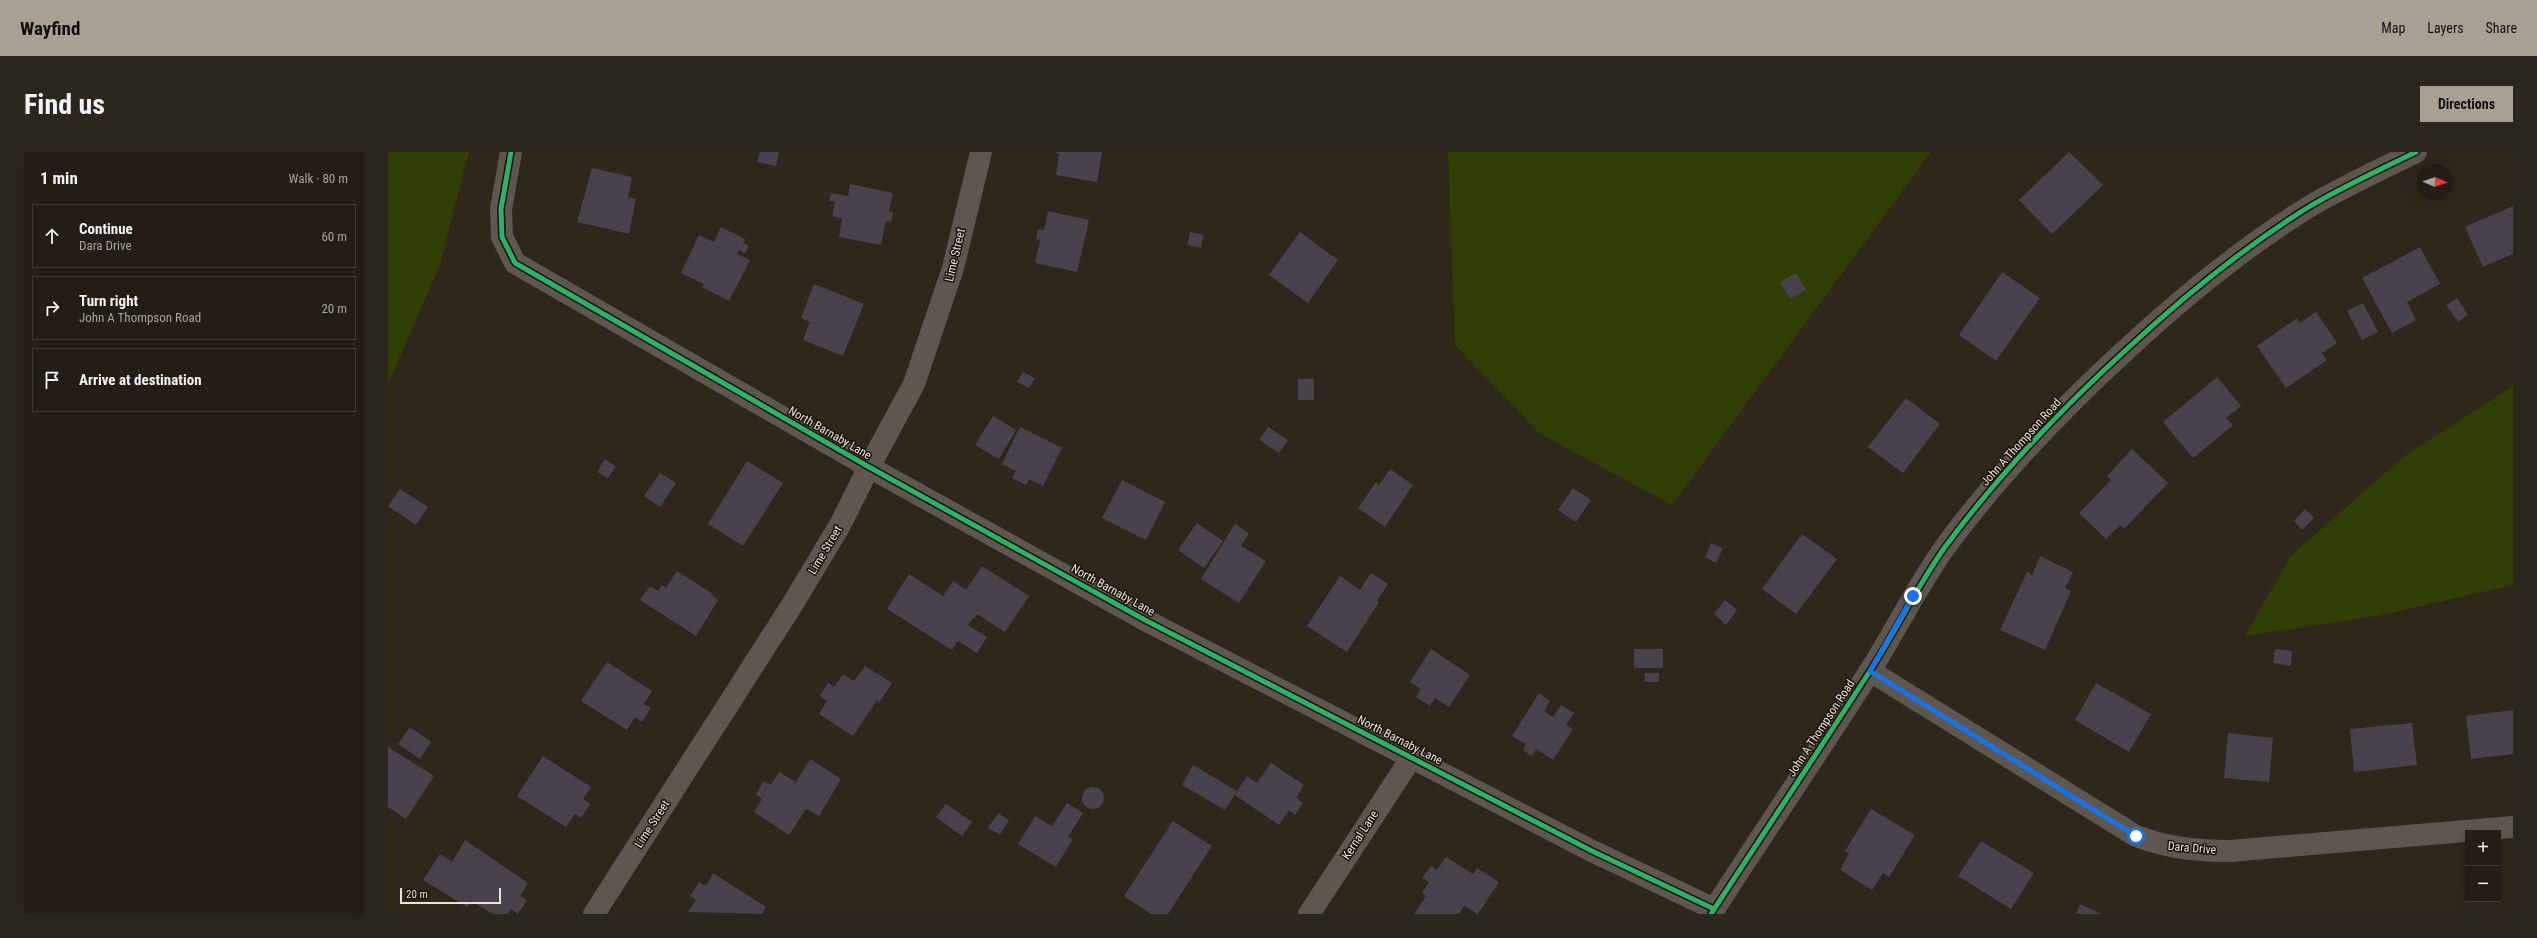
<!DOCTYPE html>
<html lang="en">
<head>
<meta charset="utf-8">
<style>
  body { margin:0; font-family:"Roboto Condensed",sans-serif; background:#2b261e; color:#f1f3f6 }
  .controls { position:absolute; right:12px; bottom:12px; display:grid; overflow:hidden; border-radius:0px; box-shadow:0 4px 16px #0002 }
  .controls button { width:36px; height:36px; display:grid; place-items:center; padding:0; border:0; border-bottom:1px solid #403b34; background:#231d15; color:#f1f3f6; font:20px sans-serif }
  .compass { position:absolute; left:2029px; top:12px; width:36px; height:36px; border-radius:50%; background:#231d15; box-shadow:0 4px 16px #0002; rotate:92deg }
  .scale { position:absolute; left:12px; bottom:10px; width:101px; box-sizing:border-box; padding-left:4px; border:2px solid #ebe1d4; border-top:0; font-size:11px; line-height:14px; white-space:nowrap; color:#ebe1d4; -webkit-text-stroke:3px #19120a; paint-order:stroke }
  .stop { position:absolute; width:12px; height:12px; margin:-9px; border:3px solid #1a73e8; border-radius:50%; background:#fff }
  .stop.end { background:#1a73e8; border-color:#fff; box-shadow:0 1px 4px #0008 }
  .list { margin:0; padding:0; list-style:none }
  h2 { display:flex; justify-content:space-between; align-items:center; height:52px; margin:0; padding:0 16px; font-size:17px }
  h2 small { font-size:13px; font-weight:400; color:#a3a2a0 }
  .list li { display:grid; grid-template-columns:26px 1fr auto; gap:12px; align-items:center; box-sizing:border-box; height:64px; margin:0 8px 8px; padding:0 8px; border:1px solid #403b34; border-radius:0px }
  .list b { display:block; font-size:15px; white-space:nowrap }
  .list p { margin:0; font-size:13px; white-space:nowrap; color:#a3a2a0 }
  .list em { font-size:13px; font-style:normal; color:#a3a2a0 }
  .icon { flex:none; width:22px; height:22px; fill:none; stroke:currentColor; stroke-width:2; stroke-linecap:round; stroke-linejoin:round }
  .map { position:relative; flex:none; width:2125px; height:762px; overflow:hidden; border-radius:0px }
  header { display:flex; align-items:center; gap:24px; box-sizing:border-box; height:56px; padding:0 20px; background:#a9a094; color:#111 }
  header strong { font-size:19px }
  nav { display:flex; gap:22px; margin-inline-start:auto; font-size:14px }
  .intro { display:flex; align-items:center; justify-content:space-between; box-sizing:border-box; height:96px; padding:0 24px }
  h1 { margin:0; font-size:28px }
  .button { padding:10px 18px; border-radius:0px; background:#a9a094; color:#111; font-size:14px; font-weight:700 }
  main { display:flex; gap:24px; padding:0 24px }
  aside { flex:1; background:#231d15; border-radius:0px; box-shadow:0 4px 16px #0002 }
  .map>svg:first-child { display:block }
  .green { fill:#323f04 }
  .building { fill:#47424c }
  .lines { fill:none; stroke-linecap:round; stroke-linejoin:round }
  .minor { stroke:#5e5750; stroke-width:22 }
  .cycleway-casing { stroke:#19120a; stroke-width:8 }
  .cycleway { stroke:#2db169; stroke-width:5 }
  .route { stroke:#1a73e8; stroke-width:5 }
  .labels { text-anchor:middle; stroke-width:3; stroke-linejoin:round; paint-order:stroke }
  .street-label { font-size:12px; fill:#ebe1d4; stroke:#19120a }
</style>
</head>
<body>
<header>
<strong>Wayfind</strong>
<nav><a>Map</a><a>Layers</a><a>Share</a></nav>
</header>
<div class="intro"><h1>Find us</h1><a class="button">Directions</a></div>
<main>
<aside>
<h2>1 min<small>Walk · 80 m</small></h2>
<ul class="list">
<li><svg class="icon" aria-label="ahead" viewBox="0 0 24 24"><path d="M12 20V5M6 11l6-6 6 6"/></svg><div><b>Continue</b><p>Dara Drive</p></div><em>60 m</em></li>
<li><svg class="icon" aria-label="right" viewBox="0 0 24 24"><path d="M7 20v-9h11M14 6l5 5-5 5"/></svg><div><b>Turn right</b><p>John A Thompson Road</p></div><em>20 m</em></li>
<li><svg class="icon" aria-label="arrive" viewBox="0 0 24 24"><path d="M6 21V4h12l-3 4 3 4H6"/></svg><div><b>Arrive at destination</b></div></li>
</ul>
</aside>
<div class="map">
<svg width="2125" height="762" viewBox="0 0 2125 762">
  <rect width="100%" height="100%" fill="#2f271c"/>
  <g class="green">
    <polygon points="0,0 81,0 52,113 0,232"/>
    <polygon points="1060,0 1543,0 1284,353 1151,281 1067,193"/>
    <polygon points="2125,234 2125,433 1994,463 1857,484 1903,404 2014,306"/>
  </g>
  <g class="building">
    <polygon points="372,0 391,0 388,14 369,10"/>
    <polygon points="714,0 709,30 668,23 671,2 666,0"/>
    <polygon points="1681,0 1715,33 1664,82 1631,48"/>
    <polygon points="204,16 244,25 240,45 248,47 241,82 189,70"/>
    <polygon points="462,32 505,41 501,59 505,60 503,70 498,69 493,93 451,85 454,67 444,64 447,50 441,49 443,41 460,44"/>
    <polygon points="2125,54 2125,102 2095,115 2077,75"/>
    <polygon points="660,59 701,68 689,120 647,111 652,88 648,87 650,77 656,78"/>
    <polygon points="333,75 357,87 355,91 361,94 357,101 351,98 349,102 362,108 341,149 314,135 316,132 293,121 311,83 326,90"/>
    <polygon points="802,80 815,83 813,96 799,93"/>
    <polygon points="912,80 950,108 920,151 881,123"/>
    <polygon points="2032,95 2052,132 2019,150 2028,168 2004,181 1974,126"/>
    <polygon points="1614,120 1652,146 1608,209 1571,183"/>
    <polygon points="1408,121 1418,138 1402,147 1392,130"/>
    <polygon points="426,132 476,152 455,204 415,188 422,170 413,166"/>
    <polygon points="2069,146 2080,163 2070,170 2058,153"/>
    <polygon points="1975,151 1990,180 1974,188 1959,159"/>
    <polygon points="1928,160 1949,191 1934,201 1939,208 1898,236 1869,194 1909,166 1912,171"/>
    <polygon points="635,220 647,226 641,236 629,230"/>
    <polygon points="1829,225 1853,254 1838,266 1845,273 1805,306 1775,270"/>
    <rect x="910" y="227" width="16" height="21"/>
    <polygon points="1518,246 1552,272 1515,321 1480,295"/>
    <polygon points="605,264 628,278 611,307 587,293"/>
    <polygon points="632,275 674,296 655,334 641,327 638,333 624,326 628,319 614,312"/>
    <polygon points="880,275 900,288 891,301 871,288"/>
    <polygon points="1744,297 1780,331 1736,377 1732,373 1718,387 1691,361 1723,328 1719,324"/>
    <polygon points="217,307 228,314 220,326 209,320"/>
    <polygon points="359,309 395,331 355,394 320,372"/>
    <polygon points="1002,317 1025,333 997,375 970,356 988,330 991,333"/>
    <polygon points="272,321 288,331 272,355 256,344"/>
    <polygon points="734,328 777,350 758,388 714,366"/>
    <polygon points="1185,336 1203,348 1188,370 1170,358"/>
    <polygon points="12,337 40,355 28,373 0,354"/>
    <polygon points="1917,357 1926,366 1914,378 1906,369"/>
    <polygon points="809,371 835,389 816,416 790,398"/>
    <polygon points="847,372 861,381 853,394 878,409 851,451 813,427"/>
    <polygon points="1414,382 1449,407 1408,462 1374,437"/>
    <polygon points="1323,391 1335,396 1328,411 1317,405"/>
    <polygon points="1652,404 1685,420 1677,436 1683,439 1657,498 1612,478 1639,420 1644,423"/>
    <polygon points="594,414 641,444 617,480 589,462 587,467 585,466 580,473 599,485 589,501 570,489 564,498 499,457 521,422 555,444 565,429 578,438"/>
    <polygon points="289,419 325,442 324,444 330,448 308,484 252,448 262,434 270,439 274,433 278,436"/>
    <polygon points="983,421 1000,432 989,449 991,450 959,500 919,474 952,424 972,438"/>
    <polygon points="1337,448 1349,458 1338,473 1326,462"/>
    <polygon points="1043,497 1082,523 1061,555 1047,546 1042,554 1028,545 1033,537 1022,530"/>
    <rect x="1246" y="497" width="29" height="19"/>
    <polygon points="1887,497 1904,499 1903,514 1885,511"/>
    <polygon points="219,510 264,539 256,552 263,556 254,570 247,565 239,578 193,549"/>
    <polygon points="477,514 504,531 491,551 489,548 465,584 431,562 439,549 432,544 440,531 446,535 455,522 466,529"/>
    <polygon points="1257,521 1271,521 1271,530 1256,530"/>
    <polygon points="1708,531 1763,562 1741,600 1687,568"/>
    <polygon points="1151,541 1162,549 1156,559 1165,565 1173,553 1186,561 1178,573 1185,577 1165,608 1148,597 1144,604 1135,598 1138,592 1124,584"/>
    <polygon points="2125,558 2125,602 2083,607 2078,564"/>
    <polygon points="2024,571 2029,613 1966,620 1962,577"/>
    <polygon points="22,575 43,590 32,607 10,592"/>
    <polygon points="1840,581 1885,586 1881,630 1836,626"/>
    <polygon points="0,595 46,624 18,667 0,655"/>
    <polygon points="155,604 203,635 195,647 202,652 193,666 187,662 178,675 129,644"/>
    <polygon points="422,607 453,627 431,664 418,657 401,683 366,660 374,647 368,642 376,629 383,633 391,620 408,630"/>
    <polygon points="883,611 916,633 908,646 915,651 907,663 901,658 891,673 847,643 859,624 869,631"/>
    <polygon points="805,613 849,639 837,658 794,633"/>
    <circle cx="705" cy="646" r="11"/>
    <polygon points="679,651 695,661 680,685 685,687 668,715 630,692 647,664 664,674"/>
    <polygon points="558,652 584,670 574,684 548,665"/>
    <polygon points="1483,657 1527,683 1501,725 1495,721 1484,738 1452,718 1461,702 1457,699"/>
    <polygon points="610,661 621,668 612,683 600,676"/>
    <polygon points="785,669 824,694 780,762 763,762 736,744"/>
    <polygon points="77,688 140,731 132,744 139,748 130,762 123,757 120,762 105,762 83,749 79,755 35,728 52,702 64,710"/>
    <polygon points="1593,689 1646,721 1623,757 1570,724"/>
    <polygon points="1058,705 1085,722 1089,716 1111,730 1090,762 1076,754 1071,762 1026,762 1038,744 1034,741 1041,730 1034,726 1043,714 1049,718"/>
    <polygon points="325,721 378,755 374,762 300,760 308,748 302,744 311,730 318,734"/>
    <polygon points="1692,752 1714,762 1688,762"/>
  </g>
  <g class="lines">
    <g class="minor">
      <polyline points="123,0 113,57 114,85 127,111 481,315 757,468 1204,699 1326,757"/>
      <path d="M1482 519 1748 684C1780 696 1809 699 1842 699L2125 675"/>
      <polyline points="206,762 404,453 452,373 481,315 526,232 565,116 593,0"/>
      <polyline points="921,762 1024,605"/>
      <path d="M1323 762C1375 682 1428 603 1480 522 1507 480 1528 436 1557 395 1611 322 1673 257 1740 196 1795 145 1855 96 1919 56 1954 35 1991 18 2028 0"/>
    </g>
    <g class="cycleway-casing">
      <g id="cycleway">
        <polyline points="123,0 113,57 114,85 127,111 481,315 757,468 1204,699 1326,757"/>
        <path d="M1323 762C1375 682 1428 603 1480 522 1507 480 1528 436 1557 395 1611 322 1673 257 1740 196 1795 145 1855 96 1919 56 1954 35 1991 18 2028 0"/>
      </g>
    </g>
    <use href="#cycleway" class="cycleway"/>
  </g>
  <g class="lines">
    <polyline class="route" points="1525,444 1482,519 1748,684"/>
  </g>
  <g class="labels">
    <g class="street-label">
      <text transform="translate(567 103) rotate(-77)" y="4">Lime Street</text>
      <text transform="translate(442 281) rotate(30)" y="4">North Barnaby Lane</text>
      <text transform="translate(1633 290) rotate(-48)" y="4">John A Thompson Road</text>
      <text transform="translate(437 398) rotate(-59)" y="4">Lime Street</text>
      <text transform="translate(725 438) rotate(29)" y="4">North Barnaby Lane</text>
      <text transform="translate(1433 576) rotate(-57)" y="4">John A Thompson Road</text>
      <text transform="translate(1012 588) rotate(27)" y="4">North Barnaby Lane</text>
      <text transform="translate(264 672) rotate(-57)" y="4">Lime Street</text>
      <text transform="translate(972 683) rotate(-57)" y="4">Kernal Lane</text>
      <text transform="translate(1804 696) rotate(5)" y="4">Dara Drive</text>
    </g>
  </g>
</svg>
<div class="controls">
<button>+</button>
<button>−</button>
</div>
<svg class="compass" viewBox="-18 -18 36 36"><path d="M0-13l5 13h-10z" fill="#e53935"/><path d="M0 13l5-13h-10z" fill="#a3a2a0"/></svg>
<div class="scale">20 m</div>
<div class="stop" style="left:1748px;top:684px"></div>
<div class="stop end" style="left:1525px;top:444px"></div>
</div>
</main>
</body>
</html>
